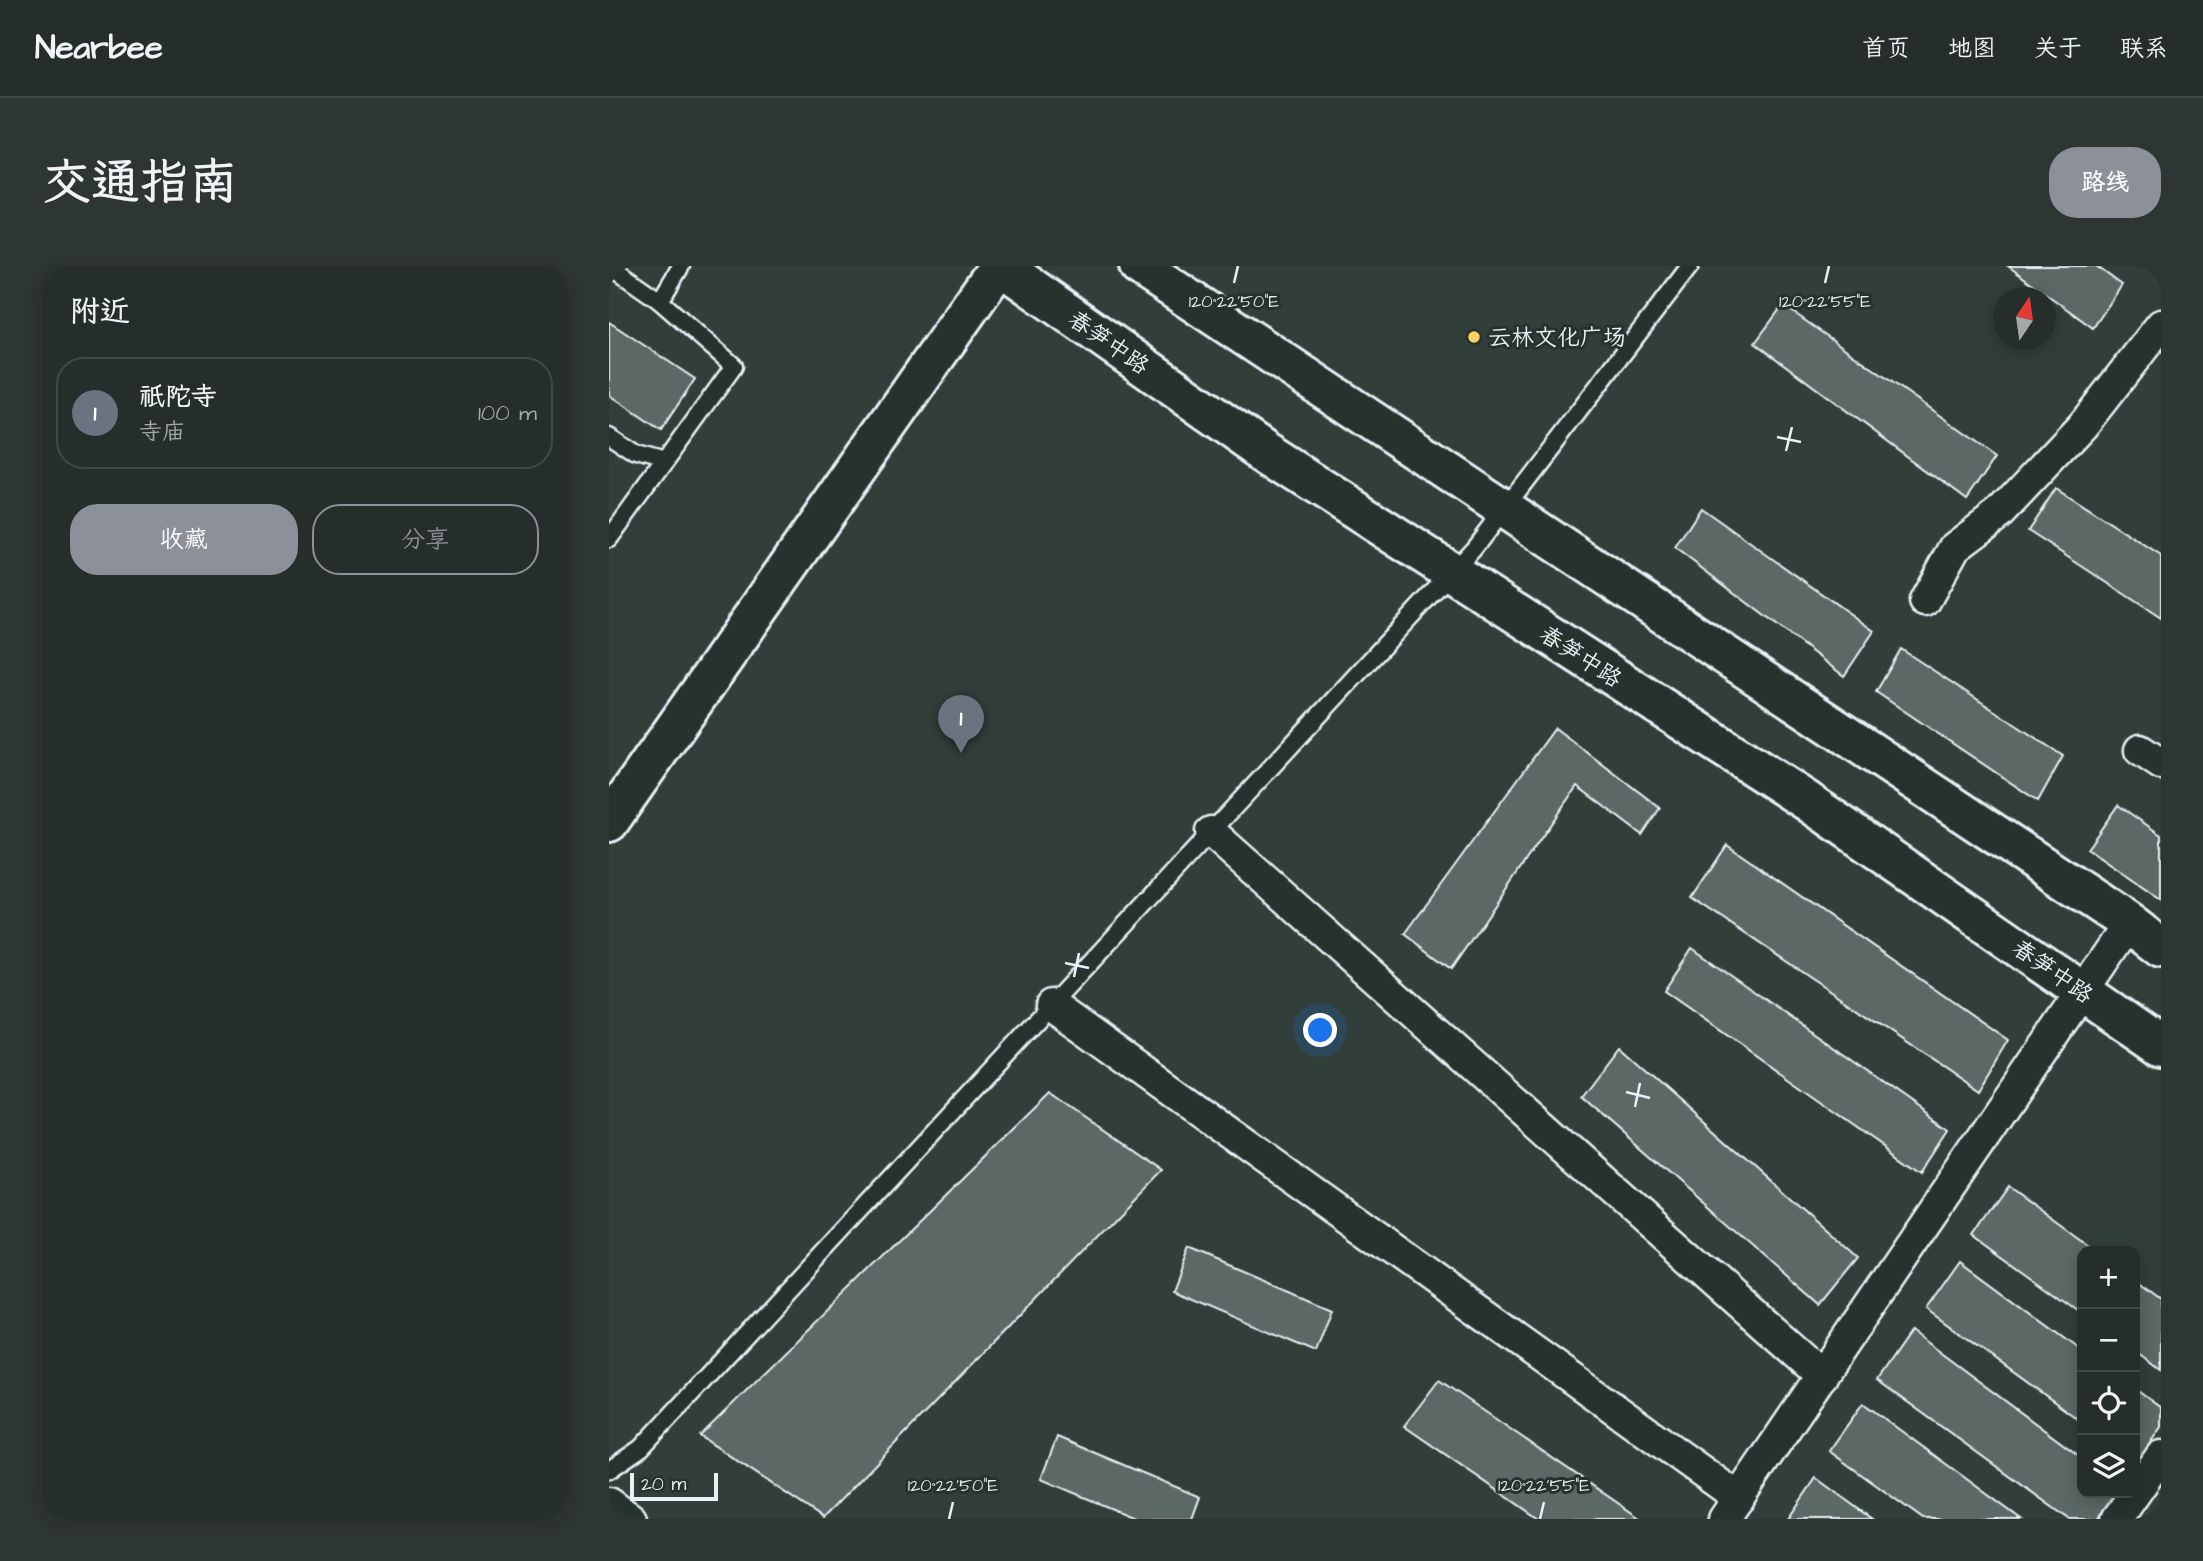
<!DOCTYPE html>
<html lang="zh">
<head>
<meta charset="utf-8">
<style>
  body { margin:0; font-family:"Architects Daughter","LXGW WenKai TC",sans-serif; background:#2e3633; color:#f1f3f6 }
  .controls { position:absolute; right:21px; bottom:21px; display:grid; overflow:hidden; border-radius:14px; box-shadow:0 4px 18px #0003 }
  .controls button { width:63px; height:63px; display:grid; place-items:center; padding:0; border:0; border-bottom:2px solid #424a47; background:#262e2b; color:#f1f3f6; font:35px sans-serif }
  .compass { position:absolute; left:1384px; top:21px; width:63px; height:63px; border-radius:50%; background:#262e2b; box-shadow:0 4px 18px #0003; rotate:13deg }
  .scale { position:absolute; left:21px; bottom:18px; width:88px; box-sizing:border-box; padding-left:7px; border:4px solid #e8f1f8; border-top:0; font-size:19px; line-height:24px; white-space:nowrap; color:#e8f1f8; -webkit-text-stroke:5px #26332d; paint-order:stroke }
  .you { position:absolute; left:712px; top:765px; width:24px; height:24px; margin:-18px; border:5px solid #fff; border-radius:50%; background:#1a73e8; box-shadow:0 0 0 10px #1a73e833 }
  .badge { display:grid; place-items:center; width:46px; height:46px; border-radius:50%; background:#8c9099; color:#fff; font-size:23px; font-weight:700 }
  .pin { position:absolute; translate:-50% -58px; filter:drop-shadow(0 2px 4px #0008) }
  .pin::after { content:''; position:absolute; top:37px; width:24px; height:21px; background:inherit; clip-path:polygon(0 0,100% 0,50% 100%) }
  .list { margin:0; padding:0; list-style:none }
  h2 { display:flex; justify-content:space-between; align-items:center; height:91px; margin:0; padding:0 28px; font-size:30px }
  h2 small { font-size:23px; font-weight:400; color:#a4a8a9 }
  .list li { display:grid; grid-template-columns:46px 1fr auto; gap:21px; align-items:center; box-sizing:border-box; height:112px; margin:0 14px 14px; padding:0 14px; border:2px solid #424a47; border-radius:28px }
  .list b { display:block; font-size:26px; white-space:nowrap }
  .list p { margin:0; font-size:23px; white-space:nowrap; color:#a4a8a9 }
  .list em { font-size:23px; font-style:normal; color:#a4a8a9 }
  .actions { display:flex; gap:14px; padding:21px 28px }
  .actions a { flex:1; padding:16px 0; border:2px solid #8c9099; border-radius:28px; text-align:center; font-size:24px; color:#8c9099 }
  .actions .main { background:#8c9099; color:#fff }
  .icon { flex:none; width:38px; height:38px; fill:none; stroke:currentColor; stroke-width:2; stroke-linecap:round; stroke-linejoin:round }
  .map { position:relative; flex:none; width:1552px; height:1253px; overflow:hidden; border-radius:28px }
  header { display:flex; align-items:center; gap:42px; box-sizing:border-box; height:98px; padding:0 35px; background:#262e2b; border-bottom:2px solid #424a47 }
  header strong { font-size:33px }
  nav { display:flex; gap:38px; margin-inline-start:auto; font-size:24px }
  .intro { display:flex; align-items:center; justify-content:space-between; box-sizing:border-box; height:168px; padding:0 42px }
  h1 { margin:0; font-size:49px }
  .button { padding:18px 32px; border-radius:28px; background:#8c9099; color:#fff; font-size:24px; font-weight:700 }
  main { display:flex; gap:42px; padding:0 42px }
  aside { flex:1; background:#262e2b; border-radius:28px; box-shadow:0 4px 18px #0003 }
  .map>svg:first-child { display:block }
  .building { fill:#5c6865; stroke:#e8f1f8; stroke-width:2 }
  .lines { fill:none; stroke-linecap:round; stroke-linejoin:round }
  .lane-casing { stroke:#e8f1f8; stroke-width:21 }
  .street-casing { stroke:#e8f1f8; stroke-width:35 }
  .secondary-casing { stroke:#e8f1f8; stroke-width:44 }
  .lane { stroke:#26332d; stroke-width:16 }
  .street { stroke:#26332d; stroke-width:30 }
  .secondary { stroke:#26332d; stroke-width:38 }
  .ticks { fill:none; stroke:#e8f1f8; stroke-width:2.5 }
  .poi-dot { fill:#ffd166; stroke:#26332d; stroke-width:2.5 }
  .labels { text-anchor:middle; stroke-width:6; stroke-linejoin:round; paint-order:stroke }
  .poi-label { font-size:23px; fill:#e8f1f8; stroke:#26332d; text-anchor:start }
  .street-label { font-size:23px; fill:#e8f1f8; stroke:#26332d }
  .ticks-label { font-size:18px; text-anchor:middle; fill:#e8f1f8; stroke:#26332d; stroke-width:6; stroke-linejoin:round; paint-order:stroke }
</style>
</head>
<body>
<header>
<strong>Nearbee</strong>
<nav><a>首页</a><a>地图</a><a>关于</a><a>联系</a></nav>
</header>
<div class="intro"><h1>交通指南</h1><a class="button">路线</a></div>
<main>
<aside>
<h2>附近<small></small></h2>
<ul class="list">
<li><span class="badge" style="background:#6b7280">1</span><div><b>祇陀寺</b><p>寺庙</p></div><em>100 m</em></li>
</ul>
<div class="actions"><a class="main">收藏</a><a>分享</a></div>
</aside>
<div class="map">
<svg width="1552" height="1253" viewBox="0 0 1552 1253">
  <rect width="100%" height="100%" fill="#323e39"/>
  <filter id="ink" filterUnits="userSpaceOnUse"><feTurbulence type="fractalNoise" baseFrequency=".0143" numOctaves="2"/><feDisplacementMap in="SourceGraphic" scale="14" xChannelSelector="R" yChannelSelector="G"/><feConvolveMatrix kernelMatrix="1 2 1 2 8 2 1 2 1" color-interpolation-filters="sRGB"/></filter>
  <g filter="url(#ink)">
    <g class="building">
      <polygon points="1399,0 1487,0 1513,19 1484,62"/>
      <polygon points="1174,39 1388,190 1358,234 1146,77"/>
      <polygon points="0,56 86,113 52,164 0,129"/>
      <polygon points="1447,222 1552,290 1552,352 1419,265"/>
      <polygon points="1092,242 1265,365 1235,410 1066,282"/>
      <polygon points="1292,383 1454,490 1429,535 1267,426"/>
      <polygon points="946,462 1051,542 1033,569 968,520 842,703 796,668"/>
      <polygon points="1509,539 1552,569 1552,634 1478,583"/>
      <polygon points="1118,579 1399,774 1369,824 1083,632"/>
      <polygon points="1083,682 1341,863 1313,906 1055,725"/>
      <polygon points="1010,780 1249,992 1211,1039 972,830"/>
      <polygon points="441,827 552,904 214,1252 91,1170"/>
      <polygon points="1399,921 1487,985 1473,985 1473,1047 1365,969"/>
      <polygon points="580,982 723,1043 707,1086 563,1025"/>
      <polygon points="1351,995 1473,1085 1473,1156 1317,1043"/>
      <polygon points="1526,1014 1552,1033 1552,1104 1526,1085"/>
      <polygon points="1302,1065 1473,1192 1473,1227 1506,1227 1489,1253 1460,1253 1268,1114"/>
      <polygon points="830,1114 1032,1253 930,1253 795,1160"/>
      <polygon points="1526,1123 1552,1142 1552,1161 1528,1196 1526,1194"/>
      <polygon points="1254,1137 1412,1253 1314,1253 1220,1185"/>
      <polygon points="448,1171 591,1231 583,1253 527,1253 432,1213"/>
      <polygon points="1207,1212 1263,1253 1179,1253"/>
    </g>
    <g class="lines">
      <g class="lane-casing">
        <g id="lane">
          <polyline points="1,0 51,35 72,0"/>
          <polyline points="0,171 27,189 55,197"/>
          <polyline points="0,273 125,100 51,35"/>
          <polyline points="0,1204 32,1182 865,282 1081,0"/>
        </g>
      </g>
      <g class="street-casing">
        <g id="street">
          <polyline points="1316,335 1346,281 1390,248 1474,159 1552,59"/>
          <polyline points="1531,484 1552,498"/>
          <polyline points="602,566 1213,1110"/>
          <polyline points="442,739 1130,1232"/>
          <polyline points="0,1237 22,1253"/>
          <polyline points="1115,1253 1520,657"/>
          <polyline points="1508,1253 1552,1190"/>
        </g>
      </g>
      <g class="secondary-casing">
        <g id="secondary">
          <polyline points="392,0 658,187 1198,535 1552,780"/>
          <polyline points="530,0 1520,657 1552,682"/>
          <polyline points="0,556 390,0"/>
        </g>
      </g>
      <use href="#lane" class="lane"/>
      <use href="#street" class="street"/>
      <use href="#secondary" class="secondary"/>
    </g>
  </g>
  <path class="ticks" d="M625 17 629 0M1216 17 1220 0M1168 171 1192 176M1177 185 1183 161M456 697 480 702M465 711 470 687M1017 826 1041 832M1026 841 1031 817M340 1253 344 1236M931 1253 935 1236"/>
  <circle class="poi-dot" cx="865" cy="71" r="7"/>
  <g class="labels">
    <g class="poi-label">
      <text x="879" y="79">云林文化广场</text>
    </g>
    <g class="street-label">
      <text transform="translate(500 76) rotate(35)" y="8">春笋中路</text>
      <text transform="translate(972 390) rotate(33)" y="8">春笋中路</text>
      <text transform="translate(1444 705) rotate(35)" y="8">春笋中路</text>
    </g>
  </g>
  <g class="ticks-label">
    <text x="625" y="41">120°22'50"E</text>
    <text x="1216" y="41">120°22'55"E</text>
    <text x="344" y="1225">120°22'50"E</text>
    <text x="935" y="1225">120°22'55"E</text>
  </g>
</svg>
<div class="controls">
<button>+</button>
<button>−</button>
<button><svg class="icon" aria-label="locate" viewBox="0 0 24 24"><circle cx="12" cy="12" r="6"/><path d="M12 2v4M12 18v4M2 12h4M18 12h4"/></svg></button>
<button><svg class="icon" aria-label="layers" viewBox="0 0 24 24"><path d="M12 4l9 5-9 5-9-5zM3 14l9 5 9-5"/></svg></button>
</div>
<svg class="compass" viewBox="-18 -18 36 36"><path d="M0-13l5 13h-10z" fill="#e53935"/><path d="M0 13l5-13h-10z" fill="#a4a8a9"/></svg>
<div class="scale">20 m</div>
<div class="you"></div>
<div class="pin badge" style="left:352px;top:487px;background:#6b7280">1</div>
</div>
</main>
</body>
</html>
